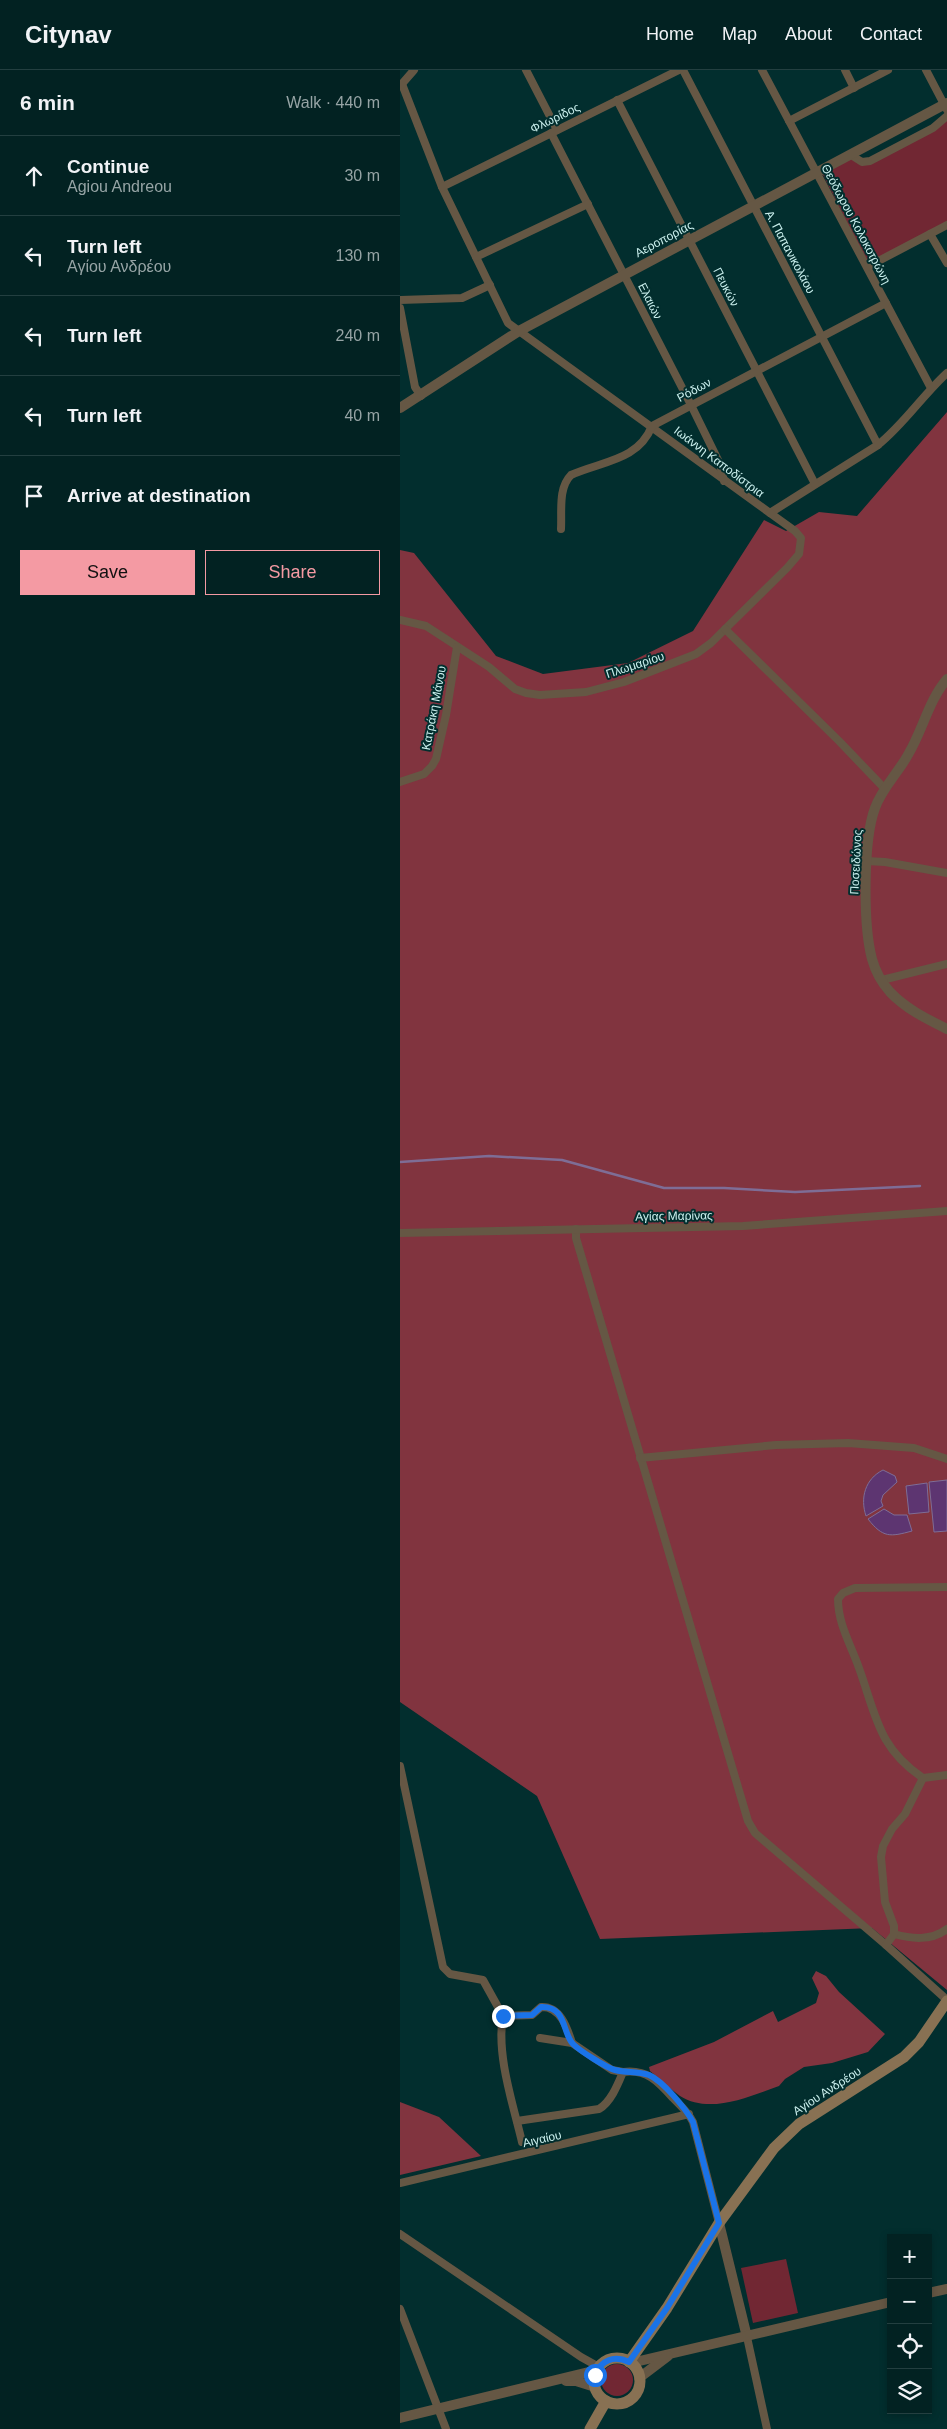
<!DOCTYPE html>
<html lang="en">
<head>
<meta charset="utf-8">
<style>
  body { margin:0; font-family:Arial,sans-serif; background:#102f2f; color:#f1f3f6 }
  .controls { position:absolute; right:15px; bottom:15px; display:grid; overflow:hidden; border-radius:0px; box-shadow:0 2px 8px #0003 }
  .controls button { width:45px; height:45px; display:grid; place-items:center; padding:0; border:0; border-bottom:1px solid #233f40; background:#022222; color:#f1f3f6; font:25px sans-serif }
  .stop { position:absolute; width:15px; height:15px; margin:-11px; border:4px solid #1a73e8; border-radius:50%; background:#fff }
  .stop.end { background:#1a73e8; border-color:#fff; box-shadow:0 1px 5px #0008 }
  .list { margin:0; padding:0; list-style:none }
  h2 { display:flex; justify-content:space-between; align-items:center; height:65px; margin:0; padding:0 20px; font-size:21px }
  h2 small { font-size:16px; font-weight:400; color:#96a4a5 }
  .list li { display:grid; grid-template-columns:32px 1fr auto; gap:15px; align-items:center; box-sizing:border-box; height:80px; padding:0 20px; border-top:1px solid #233f40 }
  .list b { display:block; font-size:19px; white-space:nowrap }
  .list p { margin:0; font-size:16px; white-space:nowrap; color:#96a4a5 }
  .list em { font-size:16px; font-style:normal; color:#96a4a5 }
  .actions { display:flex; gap:10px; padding:15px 20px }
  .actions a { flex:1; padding:11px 0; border:1px solid #f49aa3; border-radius:0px; text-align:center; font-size:18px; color:#f49aa3 }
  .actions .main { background:#f49aa3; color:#111 }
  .icon { flex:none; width:28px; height:28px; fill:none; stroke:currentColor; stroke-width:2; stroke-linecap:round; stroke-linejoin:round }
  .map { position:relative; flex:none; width:547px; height:2359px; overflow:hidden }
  header { display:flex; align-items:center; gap:30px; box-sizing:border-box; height:70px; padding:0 25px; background:#022222; border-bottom:1px solid #233f40 }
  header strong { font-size:24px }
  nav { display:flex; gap:28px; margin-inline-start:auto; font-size:18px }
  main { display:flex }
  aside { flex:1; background:#022222 }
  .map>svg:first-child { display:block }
  .green { fill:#712733 }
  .forest { fill:#81343f }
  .water { fill:#5d3571; stroke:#7e6d96 }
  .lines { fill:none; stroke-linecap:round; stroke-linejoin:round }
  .stream { stroke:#7e6d96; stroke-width:2.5 }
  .minor { stroke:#655744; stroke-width:8 }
  .tertiary { stroke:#655744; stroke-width:10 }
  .secondary { stroke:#887153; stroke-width:11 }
  .route { stroke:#1a73e8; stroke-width:6 }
  .labels { text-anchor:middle; stroke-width:4; stroke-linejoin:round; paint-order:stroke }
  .street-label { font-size:12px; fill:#cbf0ee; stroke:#022e2e }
</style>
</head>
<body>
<header>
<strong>Citynav</strong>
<nav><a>Home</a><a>Map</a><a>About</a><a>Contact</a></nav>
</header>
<main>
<aside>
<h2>6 min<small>Walk · 440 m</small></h2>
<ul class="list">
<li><svg class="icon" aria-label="ahead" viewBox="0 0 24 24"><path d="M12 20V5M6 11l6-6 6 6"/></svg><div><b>Continue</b><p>Agiou Andreou</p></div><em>30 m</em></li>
<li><svg class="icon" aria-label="left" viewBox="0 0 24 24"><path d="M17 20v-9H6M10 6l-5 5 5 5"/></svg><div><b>Turn left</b><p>Αγίου Ανδρέου</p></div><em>130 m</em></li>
<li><svg class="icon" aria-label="left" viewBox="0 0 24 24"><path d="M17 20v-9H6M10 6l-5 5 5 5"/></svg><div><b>Turn left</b></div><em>240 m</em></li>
<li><svg class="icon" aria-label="left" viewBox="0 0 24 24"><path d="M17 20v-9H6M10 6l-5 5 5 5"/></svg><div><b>Turn left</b></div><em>40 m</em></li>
<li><svg class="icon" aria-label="arrive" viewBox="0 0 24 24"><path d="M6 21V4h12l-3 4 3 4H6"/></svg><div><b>Arrive at destination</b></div></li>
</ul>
<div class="actions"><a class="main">Save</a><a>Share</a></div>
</aside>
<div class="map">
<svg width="547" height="2359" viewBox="0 0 547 2359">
  <rect width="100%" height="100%" fill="#022e2e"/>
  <g class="green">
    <polygon points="547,50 547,153 469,196 422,103 451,89 462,92"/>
    <polygon points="386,2189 398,2243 353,2253 341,2198"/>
    <circle cx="217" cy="2310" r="16"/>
  </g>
  <g class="forest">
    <polygon points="547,342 547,1920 472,1858 200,1869 137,1726 0,1632 0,480 14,483 96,586 143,604 228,593 293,561 364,450 386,461 419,442 457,446"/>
    <path d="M416 1901 426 1906 439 1922 485 1964 468 1982 432 1993 404 1997 385 2009 379 2016C350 2026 310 2045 280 2026 270 2019 260 2009 250 2001L249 1997 314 1972 373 1941 378 1952 416 1933 419 1923 412 1908Z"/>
    <polygon points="0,2032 39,2047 81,2086 0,2105"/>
  </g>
  <g class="water">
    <path d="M483 1400 495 1406 497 1412 483 1425 481 1431 483 1436 466 1446C460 1428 465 1409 483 1400Z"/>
    <polygon points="547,1410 547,1461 534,1462 529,1412"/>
    <polygon points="527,1413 529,1442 509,1444 506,1416"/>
    <path d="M484 1439 494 1445H507L512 1461C490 1467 483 1468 468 1449Z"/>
  </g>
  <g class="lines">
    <polyline class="stream" points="0,1092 89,1086 162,1090 264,1118 324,1118 395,1122 520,1116"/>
    <g class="minor">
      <polyline points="126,0 157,60"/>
      <polyline points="283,0 478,375"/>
      <polyline points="362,0 531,318"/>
      <polyline points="445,0 454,18"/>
      <polyline points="526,0 547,40"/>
      <path d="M2 14 42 117 108 253 370 443 478 375C504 354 522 326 547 303"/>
      <polyline points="0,16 14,0"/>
      <polyline points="217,30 415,414"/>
      <polyline points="389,51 488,0"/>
      <polyline points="151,63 291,335 320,394 324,411"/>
      <polyline points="451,85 462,92 470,91 533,58 547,46"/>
      <polyline points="42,117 279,0"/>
      <polyline points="530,164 547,193"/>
      <polyline points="76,187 188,134"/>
      <polyline points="467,197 547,155"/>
      <polyline points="0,230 62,228 90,215"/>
      <polyline points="0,238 15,317 21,326"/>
      <path d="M161 459C162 441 158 418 171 405 202 391 238 391 252 356L486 233"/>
      <polyline points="0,550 26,556 89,597 115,619 126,623 140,625 186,622 224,612 296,584 311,573 387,498 399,484 401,468 395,461 370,443"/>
      <polyline points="325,559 439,671 485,719"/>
      <polyline points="0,712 24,704 32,696 36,689 46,645 57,577"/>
      <polyline points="466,791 485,792 547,803"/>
      <polyline points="482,910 547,894"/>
      <polyline points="176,1159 176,1168 348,1751 355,1763 486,1875 547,1930"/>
      <polyline points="0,1163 343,1156 547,1141"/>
      <polyline points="240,1388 376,1375 448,1373 514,1378 547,1389"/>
      <path d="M0 1696 43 1897 50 1904 83 1910 103 1946 132 1945 141 1937C160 1936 167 1957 172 1973"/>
      <path d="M523 1708C478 1678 476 1645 459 1598 451 1575 438 1554 438 1529L443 1523 455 1518 547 1517"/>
      <path d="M494 1864C512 1869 531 1871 547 1859"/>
      <polyline points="486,1875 494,1864 494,1856 485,1832 481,1787 483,1776 492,1759 505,1744 523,1708 547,1705"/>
      <path d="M103 1946C96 1984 113 2034 122 2072"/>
      <polyline points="140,1968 172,1973 212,2000 223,2002"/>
      <path d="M117 2051 199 2039C211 2032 218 2014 223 2002 247 1999 258 2011 273 2028 281 2036 288 2042 293 2052L319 2153"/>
      <polyline points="0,2113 289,2044"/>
      <polyline points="0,2164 181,2287 199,2297"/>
      <polyline points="0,2239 46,2359"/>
      <polyline points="347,2267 367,2359"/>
    </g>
    <g class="tertiary">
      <polyline points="0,338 119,261 547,33"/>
      <path d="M547 609C529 630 523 659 509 683 499 702 482 718 475 738 463 770 463 855 472 889 475 900 482 913 490 922 506 939 527 949 547 959"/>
      <polyline points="319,2153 347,2267"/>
      <polyline points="528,2223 547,2219"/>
      <polyline points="231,2293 491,2232"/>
      <polyline points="239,2308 268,2286"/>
      <polyline points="166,2311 176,2311 195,2317"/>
      <polyline points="0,2348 197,2300"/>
    </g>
    <g class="secondary">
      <circle cx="217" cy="2311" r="23"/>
      <polyline points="229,2292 267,2238 319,2153 374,2078 399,2054 504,1987 519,1972 547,1931"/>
      <polyline points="190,2359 206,2331"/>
    </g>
  </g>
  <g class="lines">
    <path class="route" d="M103 1946 132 1945 141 1937C167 1936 162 1963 173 1974 180 1981 207 1998 215 2000 227 2003 237 2001 249 2005 263 2011 286 2039 293 2052L319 2153 267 2238 229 2292C214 2285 201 2290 195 2305"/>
  </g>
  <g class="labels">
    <g class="street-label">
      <text transform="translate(155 48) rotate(-26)" y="4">Φλωρίδος</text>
      <text transform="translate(456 154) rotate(62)" y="4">Θεόδωρου Κολοκοτρώνη</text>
      <text transform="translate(264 169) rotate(-28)" y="4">Αεροπορίας</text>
      <text transform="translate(390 182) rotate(62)" y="4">Α. Παπανικολάου</text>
      <text transform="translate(326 217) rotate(63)" y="4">Πευκών</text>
      <text transform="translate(250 231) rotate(63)" y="4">Ελαιών</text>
      <text transform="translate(294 320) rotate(-28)" y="4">Ρόδων</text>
      <text transform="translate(319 392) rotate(37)" y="4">Ιωάννη Καποδίστρια</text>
      <text transform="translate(235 595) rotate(-18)" y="4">Πλωμαρίου</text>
      <text transform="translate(34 638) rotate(-79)" y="4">Κατράκη Μάνου</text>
      <text transform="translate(456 792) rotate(-87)" y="4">Ποσειδώνος</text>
      <text transform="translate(274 1146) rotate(-1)" y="4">Αγίας Μαρίνας</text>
      <text transform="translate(427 2021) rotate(-33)" y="4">Αγίου Ανδρέου</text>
      <text transform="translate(142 2069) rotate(-13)" y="4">Αιγαίου</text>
    </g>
  </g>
</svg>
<div class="controls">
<button>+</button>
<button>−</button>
<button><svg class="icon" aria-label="locate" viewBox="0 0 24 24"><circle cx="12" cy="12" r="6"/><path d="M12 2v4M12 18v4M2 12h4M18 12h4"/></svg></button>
<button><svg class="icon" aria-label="layers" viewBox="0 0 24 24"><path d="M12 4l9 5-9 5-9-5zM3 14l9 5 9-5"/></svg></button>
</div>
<div class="stop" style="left:195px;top:2305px"></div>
<div class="stop end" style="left:103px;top:1946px"></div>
</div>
</main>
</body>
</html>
